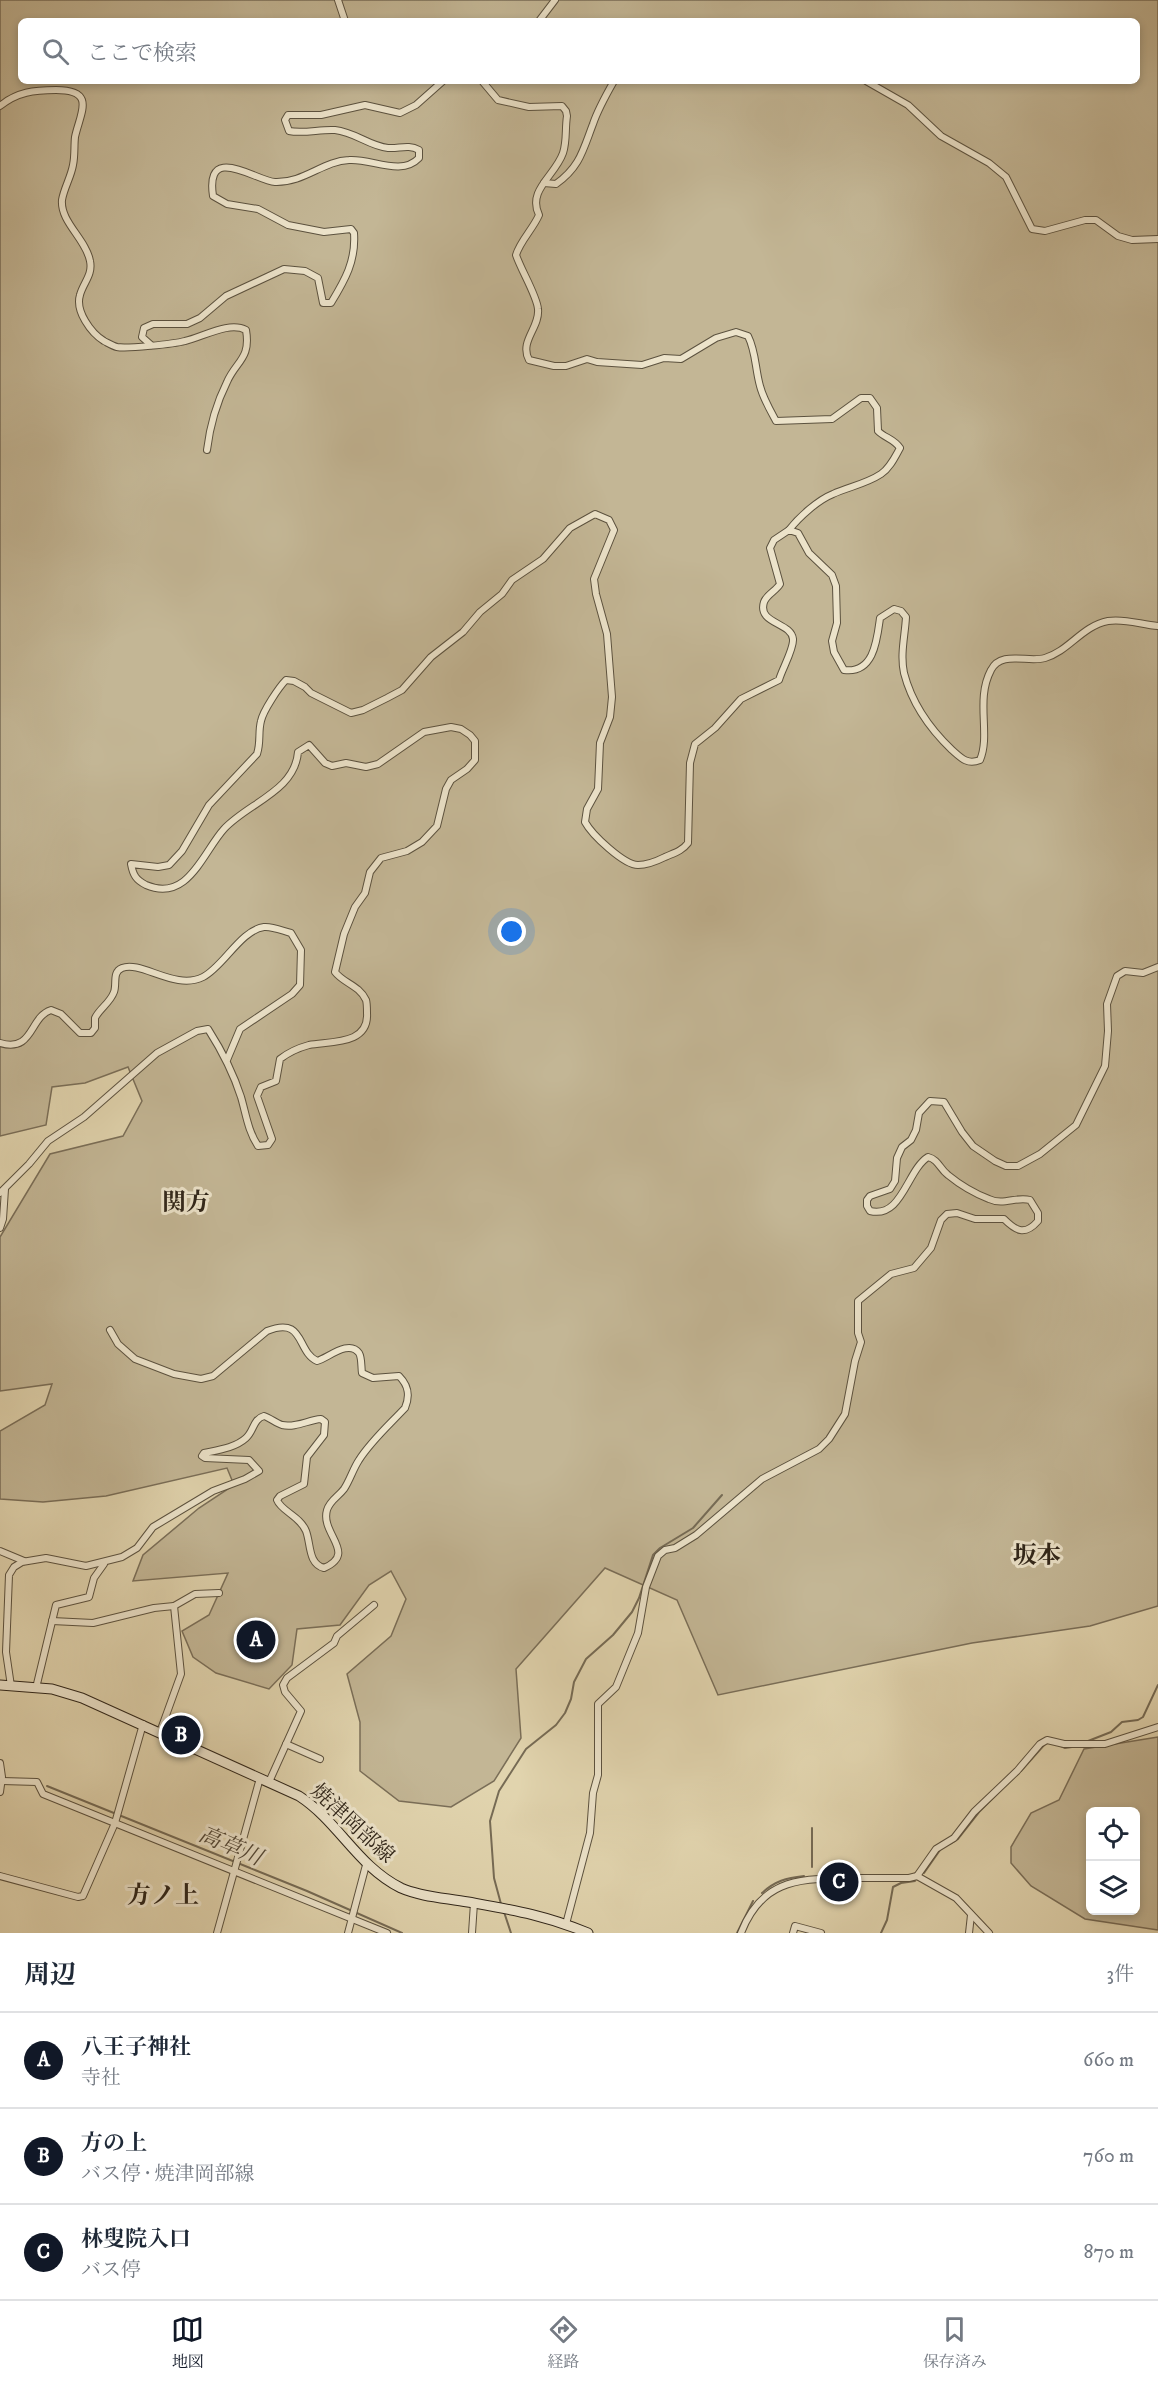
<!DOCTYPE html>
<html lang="ja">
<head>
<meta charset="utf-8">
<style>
  body { margin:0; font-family:"IM FELL DW Pica","Noto Serif JP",serif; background:#f2f2f3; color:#1f2937 }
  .controls { position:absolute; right:18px; bottom:18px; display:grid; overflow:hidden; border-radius:9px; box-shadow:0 3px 9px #0003 }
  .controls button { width:54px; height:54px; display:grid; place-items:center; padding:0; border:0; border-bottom:2px solid #e0e1e3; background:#fff; color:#1f2937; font:30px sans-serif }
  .you { position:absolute; left:512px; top:932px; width:21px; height:21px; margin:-15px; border:4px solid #fff; border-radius:50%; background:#1a73e8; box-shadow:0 0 0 9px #1a73e833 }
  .badge { display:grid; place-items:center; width:39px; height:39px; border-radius:50%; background:#111827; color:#fff; font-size:20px; font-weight:700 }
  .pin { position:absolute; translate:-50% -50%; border:3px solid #fff; box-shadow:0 2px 6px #0006 }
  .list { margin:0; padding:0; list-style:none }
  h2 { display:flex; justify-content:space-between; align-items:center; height:78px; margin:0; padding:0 24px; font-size:26px }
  h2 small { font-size:20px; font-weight:400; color:#747a83 }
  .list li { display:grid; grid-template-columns:39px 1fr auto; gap:18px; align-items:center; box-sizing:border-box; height:96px; padding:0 24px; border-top:2px solid #e0e1e3 }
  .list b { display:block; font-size:22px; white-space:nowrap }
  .list p { margin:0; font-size:20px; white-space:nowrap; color:#747a83 }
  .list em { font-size:20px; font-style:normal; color:#747a83 }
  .icon { flex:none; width:33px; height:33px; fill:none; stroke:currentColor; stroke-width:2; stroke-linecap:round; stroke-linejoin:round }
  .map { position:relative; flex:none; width:1158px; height:1933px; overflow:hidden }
  .search { position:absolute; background:#fff; box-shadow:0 3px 9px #0003; left:18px; right:18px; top:18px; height:66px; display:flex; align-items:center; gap:15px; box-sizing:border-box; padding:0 21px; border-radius:9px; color:#747a83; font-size:22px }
  .sheet { height:366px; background:#fff }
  nav { display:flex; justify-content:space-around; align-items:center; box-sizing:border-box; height:84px; border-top:2px solid #e0e1e3; background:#fff; font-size:16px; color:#747a83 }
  nav a { display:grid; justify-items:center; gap:3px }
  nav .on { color:#111827 }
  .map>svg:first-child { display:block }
  .green { fill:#c3b695; stroke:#7a6e58; stroke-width:1.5; fill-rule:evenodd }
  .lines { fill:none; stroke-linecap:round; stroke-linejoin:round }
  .stream { stroke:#766b55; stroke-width:2 }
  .minor-casing { stroke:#5c523f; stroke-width:8 }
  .secondary-casing { stroke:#30261a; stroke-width:11 }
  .minor { stroke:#ece3ca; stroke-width:6 }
  .secondary { stroke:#ece3ca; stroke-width:9 }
  .labels { text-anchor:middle; stroke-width:6; stroke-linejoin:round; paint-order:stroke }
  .street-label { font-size:21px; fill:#30261a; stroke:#ece3ca }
  .water-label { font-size:22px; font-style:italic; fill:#534837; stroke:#ece3ca }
  .quarter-label { font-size:24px; font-weight:bold; fill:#30261a; stroke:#ece3ca }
</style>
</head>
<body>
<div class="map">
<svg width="1158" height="1933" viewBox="0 0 1158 1933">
  <rect width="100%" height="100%" fill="#e1d4ae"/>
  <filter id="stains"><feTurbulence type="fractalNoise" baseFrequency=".00333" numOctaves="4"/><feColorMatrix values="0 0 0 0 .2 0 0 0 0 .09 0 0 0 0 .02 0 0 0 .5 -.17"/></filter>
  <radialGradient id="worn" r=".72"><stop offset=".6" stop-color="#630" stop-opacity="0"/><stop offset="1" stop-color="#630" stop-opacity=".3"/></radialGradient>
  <g class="green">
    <path d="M0 0H1158V1606L1090 1626 972 1643 718 1695 677 1600 605 1568 516 1669 521 1738 494 1781 451 1807 399 1801 360 1771V1722L347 1674 391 1636 406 1599 391 1571 369 1585 340 1625 297 1629 292 1665 269 1689 216 1673 193 1657 182 1631 209 1615 228 1573 133 1581 143 1555 199 1508 234 1485 227 1468 106 1496 43 1502 0 1499V1431L45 1405 52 1384 0 1391V1237L50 1154 123 1136 142 1101 128 1067 85 1083 52 1087 46 1125 0 1136ZM21 21H1137V81H21Z"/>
    <path d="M1158 1737V1930L1085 1919 1031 1886 1011 1863V1847L1031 1813 1059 1800 1084 1749ZM1090 1812H1136V1910H1090Z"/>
  </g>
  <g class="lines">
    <g class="stream">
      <polyline points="1083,1743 1111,1732 1122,1722 1138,1720 1143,1717 1158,1685"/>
      <polyline points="1059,1745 1065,1748 1079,1746"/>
      <polyline points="1021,1771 1045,1744"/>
      <polyline points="47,1786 307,1891 402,1933"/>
      <polyline points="950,1844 958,1839 980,1811 1008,1783"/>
      <polyline points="812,1867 812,1828"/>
      <polyline points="924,1873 940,1850"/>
      <path d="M762 1893C775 1881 786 1878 804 1876"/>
      <polyline points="501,1904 494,1878 490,1821 499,1791 526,1749 556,1725 565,1713 571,1699 574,1682 586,1659 613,1635 632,1612 639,1598 653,1555 660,1548 693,1528 722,1495"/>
      <polyline points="504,1912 511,1933"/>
      <polyline points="737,1933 753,1901"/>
      <polyline points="881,1933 887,1920 893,1887 901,1883 915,1881"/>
    </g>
    <g class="minor-casing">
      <g id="minor">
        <polyline points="338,0 345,21"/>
        <polyline points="539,21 555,0"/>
        <path d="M482 81 498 100 529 107 562 106 566 111 567 116C565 129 567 141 563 153 555 176 527 190 539 215 533 229 520 241 516 255 521 270 537 296 538 309 540 328 519 341 529 360L554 366H566L587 359 597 362 642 365 664 358 681 359 716 338 736 332 748 336C756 352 755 368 760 386 763 398 770 410 776 421L832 419 861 398H870L877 408 878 431C885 438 894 439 900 448 895 457 890 468 881 474 866 484 848 487 833 494 818 500 799 517 789 530"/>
        <polyline points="866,81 908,105 941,136 989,163 1006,177 1032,229 1045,231 1085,220 1096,220 1118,236 1132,240 1158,239"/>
        <path d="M0 106C17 92 34 90 56 90 97 90 80 113 75 137 74 146 75 156 73 165 71 177 64 188 62 200 60 222 86 239 90 261 93 275 83 283 80 295 75 311 91 333 104 341 108 343 113 346 117 347 126 349 174 344 185 341 203 337 229 321 246 330 251 359 236 361 227 382 216 404 210 425 207 450"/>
        <path d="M544 183 556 184C580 167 583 150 593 124 598 109 606 95 614 81"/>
        <path d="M151 345 142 337 144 328 153 324H187L200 318 226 296 284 269 305 271 318 278 323 303H331C345 280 356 261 354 233L351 229 324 232 288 225 258 209 227 204 213 196C205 142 256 181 275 182 304 183 323 161 349 160 371 158 401 177 419 158V150C408 144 399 149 388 148 369 146 355 132 335 130 320 129 304 134 289 131L285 120 288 115H321L365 105 400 113 416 105 443 81"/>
        <path d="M0 1043C34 1053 29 1017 51 1010L61 1014 80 1033H91L95 1028V1018C100 1008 110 1003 114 992 117 984 112 972 122 968 141 960 175 991 203 977 223 967 241 930 264 927 272 926 283 931 291 933L301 950 300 985 292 994 240 1029 227 1060"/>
        <path d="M0 1193 29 1164 48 1141 84 1117 157 1053 197 1031 208 1029C222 1051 233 1072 241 1097 246 1114 248 1131 258 1146L268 1145 272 1139 257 1096 261 1087 276 1081 280 1059C289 1052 298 1048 309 1045 331 1041 369 1045 367 1013 367 1009 367 1003 366 1000 359 985 343 983 335 972L344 934 355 907 365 893 370 872 381 858 407 851 422 842 437 826 446 789 451 780 467 769 475 760V741L470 735 461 729 451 727 424 732 378 764 366 767 346 763 332 766 325 763 309 745 298 752C295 791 248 803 224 829 203 852 188 903 146 885 136 880 133 875 131 864L158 867 169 865 182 851 209 805 257 754C261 742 258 732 261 721 263 711 279 687 286 680L294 681 305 687 311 693 351 713 363 710 387 698 402 690 431 657 463 632 480 612 502 594 512 580 543 559 570 528 595 514 609 520 614 530 594 579 596 594 607 634 612 697 610 717 600 743 598 789 587 809 585 822C592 835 624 865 638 865 648 865 657 861 665 857 674 853 682 851 688 843L690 763 695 744 715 728 741 699 779 680C782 669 794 649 793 639 791 622 757 624 764 602 767 594 776 591 780 584L770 548 774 540 789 530 798 533 809 553 832 575 836 586 837 623 832 641 834 652 844 670C874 674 877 640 880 618L894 609 901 611 906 617C905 636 900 654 904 673 912 704 930 729 952 750 961 758 967 765 980 760 991 734 975 700 991 670 1001 650 1028 663 1045 658 1069 651 1082 626 1108 621 1125 618 1142 625 1158 626"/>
        <polyline points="0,1228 3,1219 5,1189"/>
        <polyline points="0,1551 24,1561"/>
        <polyline points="52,1621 93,1623 154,1608 174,1606 195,1594 219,1593"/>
        <path d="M11 1686 6 1652 9 1575 14 1567 22 1562 46 1558 86 1566 122 1557 137 1548 153 1527 213 1491 245 1479 259 1471 249 1460 205 1458 202 1456 204 1453C218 1450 235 1448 246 1438 254 1431 253 1419 264 1416 270 1418 276 1423 282 1425 296 1428 308 1420 321 1419L325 1422 324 1435 307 1457 304 1484 280 1496 277 1500C281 1511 300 1516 306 1531 311 1544 308 1564 324 1568 358 1553 320 1534 327 1510 330 1500 338 1497 344 1489 350 1480 353 1469 359 1460 371 1441 389 1425 405 1408 410 1396 409 1386 399 1376L373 1378 362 1373C361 1367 362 1358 359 1353 349 1339 328 1358 317 1361 296 1351 305 1316 267 1331L213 1376 201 1379 174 1374 135 1359 118 1344 110 1330"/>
        <polyline points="36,1688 56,1605 89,1597 94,1578 104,1564"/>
        <polyline points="160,1732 181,1674 174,1606"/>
        <polyline points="286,1744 320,1759"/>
        <polyline points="0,1763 2,1777 0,1792"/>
        <polyline points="2,1781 37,1782 43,1794 387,1933"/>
        <polyline points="269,1782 301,1711 285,1692 283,1685 287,1678 334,1643 337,1636 374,1605"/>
        <polyline points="0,1876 78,1897 83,1896 115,1823 143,1724"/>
        <polyline points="917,1876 956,1898 989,1933"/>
        <path d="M566 1924 590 1833 593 1793 598 1775V1704L616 1687 638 1633 646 1587 658 1556 665 1550 675 1548 696 1535 762 1479 819 1449 829 1439 845 1414 855 1361 861 1342 858 1333V1301L891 1274 914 1268 931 1248 941 1220 947 1214 957 1213 975 1219H1004C1016 1231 1025 1236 1038 1221V1213L1030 1200C1016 1196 1004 1206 989 1199 976 1194 959 1184 948 1175 939 1168 939 1160 928 1157 907 1170 902 1219 870 1211L867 1206V1200L870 1196 890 1189 895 1181 897 1158 902 1147 911 1140 916 1130 919 1113 930 1101 944 1102 962 1132 973 1146 995 1161 1006 1166H1018L1040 1154 1076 1125 1105 1066 1108 1031 1107 1004 1117 976 1125 971 1143 973 1158 967"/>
        <polyline points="217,1933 260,1778"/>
        <polyline points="348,1933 366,1865"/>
        <polyline points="472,1933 474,1903"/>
        <path d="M741 1933C761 1882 794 1879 843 1878 865 1878 887 1878 909 1878L917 1876 936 1849 954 1838 974 1812 1017 1771 1040 1744 1047 1740 1064 1744H1105L1158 1727"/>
        <polyline points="793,1933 795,1926 821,1933"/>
        <polyline points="969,1933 971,1915"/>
      </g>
    </g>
    <g class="secondary-casing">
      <path id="secondary" d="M0 1685 52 1689 82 1698 299 1796C339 1822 357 1866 401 1888 421 1897 447 1898 468 1902 513 1910 545 1915 588 1933"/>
    </g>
    <use href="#minor" class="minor"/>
    <use href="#secondary" class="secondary"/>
  </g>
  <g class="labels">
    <g class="street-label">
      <text transform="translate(353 1823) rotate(43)" y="7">焼津岡部線</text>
    </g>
    <g class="water-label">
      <text transform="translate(231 1845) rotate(23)" y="8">高草川</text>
    </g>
    <g class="quarter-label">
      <text x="186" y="1210">関方</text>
      <text x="1037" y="1563">坂本</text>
      <text x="163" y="1903">方ノ上</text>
    </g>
  </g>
  <rect width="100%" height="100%" filter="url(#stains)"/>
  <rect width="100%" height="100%" fill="url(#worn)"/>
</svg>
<div class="controls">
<button><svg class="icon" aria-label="locate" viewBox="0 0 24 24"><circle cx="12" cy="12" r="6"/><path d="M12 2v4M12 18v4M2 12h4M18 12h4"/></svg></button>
<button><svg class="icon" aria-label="layers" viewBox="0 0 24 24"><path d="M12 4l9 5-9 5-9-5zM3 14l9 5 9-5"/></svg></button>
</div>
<div class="you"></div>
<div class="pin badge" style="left:256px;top:1640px">A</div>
<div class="pin badge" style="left:181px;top:1735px">B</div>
<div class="pin badge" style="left:839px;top:1882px">C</div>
<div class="search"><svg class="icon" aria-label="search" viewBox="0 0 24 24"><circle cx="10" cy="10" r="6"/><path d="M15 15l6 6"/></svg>ここで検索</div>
</div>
<section class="sheet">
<h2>周辺<small>3件</small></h2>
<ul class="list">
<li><span class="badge">A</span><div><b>八王子神社</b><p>寺社</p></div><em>660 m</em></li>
<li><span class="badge">B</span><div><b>方の上</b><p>バス停 · 焼津岡部線</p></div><em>760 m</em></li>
<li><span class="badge">C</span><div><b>林叟院入口</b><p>バス停</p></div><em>870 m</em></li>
</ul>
</section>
<nav>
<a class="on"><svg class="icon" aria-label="map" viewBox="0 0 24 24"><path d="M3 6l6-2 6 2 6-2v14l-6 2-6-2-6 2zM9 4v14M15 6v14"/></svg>地図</a>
<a><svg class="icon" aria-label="directions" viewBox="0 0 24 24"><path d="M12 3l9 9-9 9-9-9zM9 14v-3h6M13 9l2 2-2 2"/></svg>経路</a>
<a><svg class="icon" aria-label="saved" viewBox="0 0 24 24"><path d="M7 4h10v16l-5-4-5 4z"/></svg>保存済み</a>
</nav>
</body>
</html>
